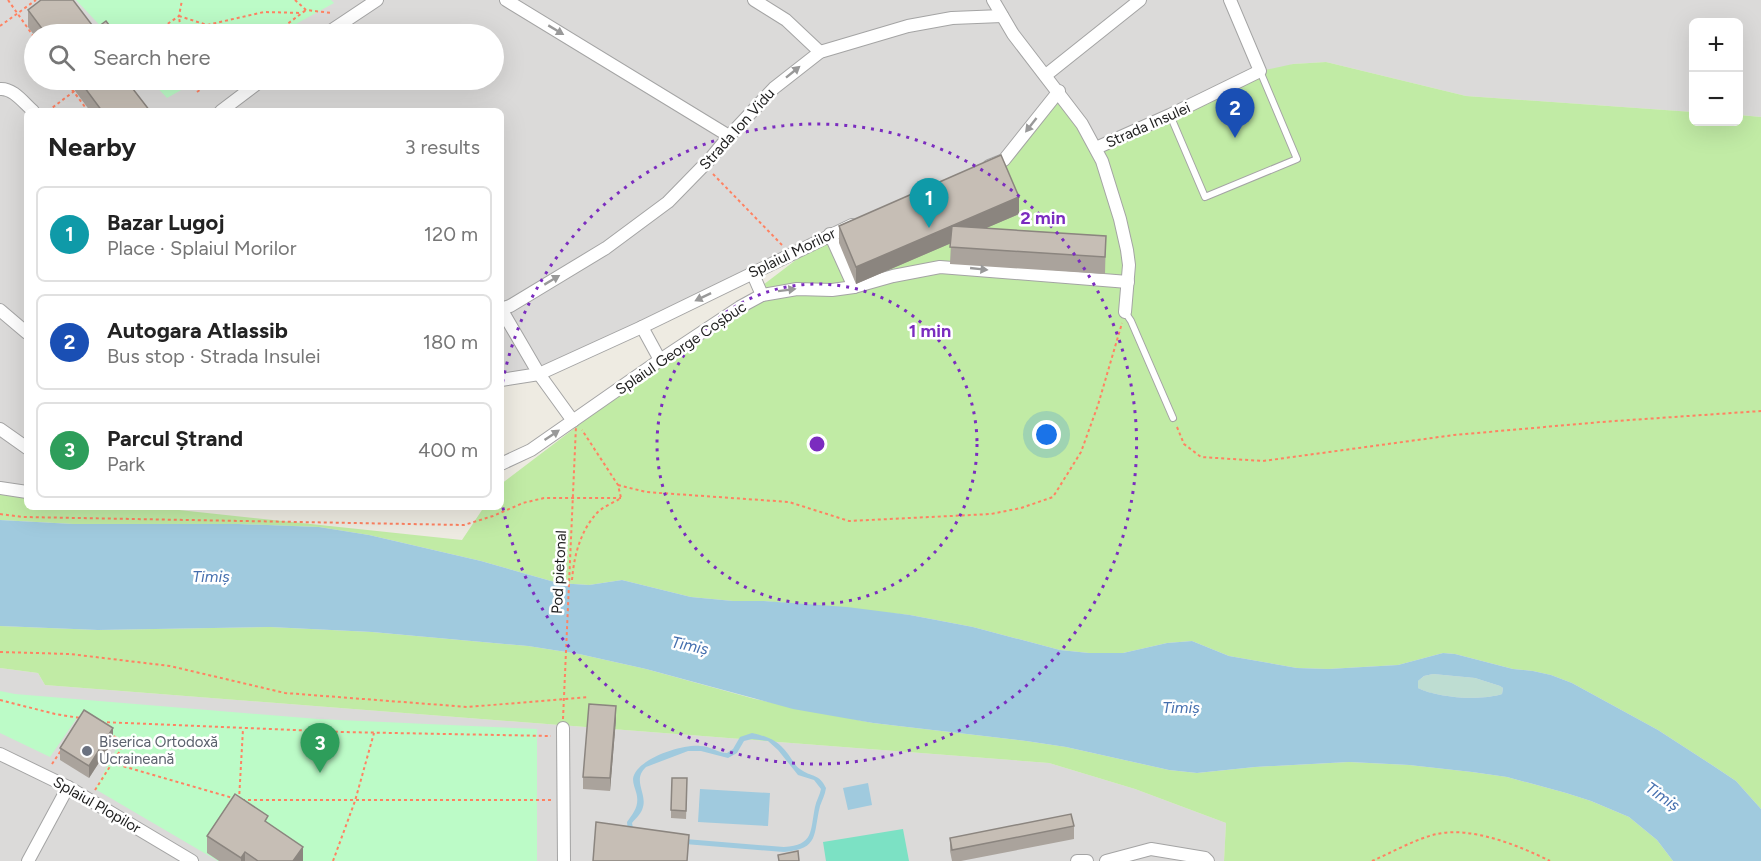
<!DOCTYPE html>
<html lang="en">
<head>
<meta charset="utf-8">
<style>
  body { margin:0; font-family:Figtree,sans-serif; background:#f6f6f6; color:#222 }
  .controls { position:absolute; right:18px; top:18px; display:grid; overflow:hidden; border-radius:9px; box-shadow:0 6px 24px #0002 }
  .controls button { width:54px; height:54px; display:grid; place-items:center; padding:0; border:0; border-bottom:2px solid #e0e0e0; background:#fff; color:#222; font:30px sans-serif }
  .you { position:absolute; left:1047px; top:435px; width:21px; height:21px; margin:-15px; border:4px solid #fff; border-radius:50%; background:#1a73e8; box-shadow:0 0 0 9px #1a73e833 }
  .badge { display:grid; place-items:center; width:39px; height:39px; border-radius:50%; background:#c91400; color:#fff; font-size:20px; font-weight:700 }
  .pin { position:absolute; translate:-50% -50px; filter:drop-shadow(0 2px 3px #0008) }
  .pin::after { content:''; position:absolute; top:32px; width:21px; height:18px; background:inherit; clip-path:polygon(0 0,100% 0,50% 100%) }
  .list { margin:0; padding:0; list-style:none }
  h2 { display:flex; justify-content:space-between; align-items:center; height:78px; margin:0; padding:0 24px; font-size:26px }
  h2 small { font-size:20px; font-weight:400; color:#767676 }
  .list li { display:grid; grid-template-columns:39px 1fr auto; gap:18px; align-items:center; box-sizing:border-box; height:96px; margin:0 12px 12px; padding:0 12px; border:2px solid #e0e0e0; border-radius:9px }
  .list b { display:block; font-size:22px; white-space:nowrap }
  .list p { margin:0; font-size:20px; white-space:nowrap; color:#767676 }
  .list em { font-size:20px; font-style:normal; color:#767676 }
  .icon { flex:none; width:33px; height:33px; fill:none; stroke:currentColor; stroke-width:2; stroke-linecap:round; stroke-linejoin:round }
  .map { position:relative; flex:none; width:1761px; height:861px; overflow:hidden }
  .search { position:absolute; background:#fff; box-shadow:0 6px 24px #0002; left:24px; top:24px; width:480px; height:66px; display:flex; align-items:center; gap:15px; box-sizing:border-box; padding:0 21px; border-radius:33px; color:#767676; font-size:22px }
  .panel { position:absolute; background:#fff; box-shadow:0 6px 24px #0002; left:24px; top:108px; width:480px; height:402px; border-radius:9px }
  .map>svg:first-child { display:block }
  .residential { fill:#dbdad9; fill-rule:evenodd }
  .grass { fill:#c1eba5 }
  .wetland { fill:#beddd2 }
  .park { fill:#bcfbc7 }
  .pitch { fill:#7ce1c4 }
  .water { fill:#a0cade; fill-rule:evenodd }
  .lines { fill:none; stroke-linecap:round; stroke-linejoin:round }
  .service-casing { stroke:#a4a4a4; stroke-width:8 }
  .minor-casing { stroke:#a4a4a4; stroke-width:14 }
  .path { stroke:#ff8262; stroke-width:2; stroke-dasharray:3 3; stroke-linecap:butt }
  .service { stroke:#fff; stroke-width:6 }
  .minor { stroke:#fff; stroke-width:12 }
  .path-bridge { stroke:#ff8262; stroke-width:2; stroke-dasharray:3 3; stroke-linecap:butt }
  .wall { fill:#aaa39c }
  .shaded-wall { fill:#8b857f }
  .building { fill:#c6beb5; stroke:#8b857f; stroke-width:1.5 }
  .oneway { fill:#999 }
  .ring { fill:none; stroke:#7b2cbf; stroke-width:3; stroke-dasharray:3 6 }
  .worship-dot { fill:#6b7280; stroke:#fff; stroke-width:2 }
  .labels { text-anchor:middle; stroke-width:5; stroke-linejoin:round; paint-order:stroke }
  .street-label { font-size:15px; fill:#1d1d1d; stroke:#fff }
  .worship-label { font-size:15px; fill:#5b616d; stroke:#fff; text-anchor:start }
  .water-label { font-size:16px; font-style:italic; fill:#4670af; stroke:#fff }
  .centre { fill:#7b2cbf; stroke:#fff; stroke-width:3 }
  .ring-label { font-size:18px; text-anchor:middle; font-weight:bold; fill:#7b2cbf; stroke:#fff; stroke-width:5; stroke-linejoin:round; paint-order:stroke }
</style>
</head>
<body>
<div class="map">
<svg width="1761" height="861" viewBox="0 0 1761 861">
  <rect width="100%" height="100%" fill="#eeebe2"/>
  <g class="residential">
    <path d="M0 0H1761V117L1739 115 1738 22H1694L1693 112 1466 96 1326 62 1293 64 1096 148 1004 160 538 368 501 375V111H27V497L0 493ZM34 34H494V80H34Z"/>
    <polygon points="0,668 38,673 45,685 1049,763 1135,789 1226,823 1224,861 0,861"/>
  </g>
  <g class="grass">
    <polygon points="1326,62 1466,96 1693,112 1694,122 1738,122 1739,115 1761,117 1761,809 1736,781 1712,765 1658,730 1572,683 1551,675 1533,671 1513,669 1455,654 1443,653 1398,665 1328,669 1297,668 1229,656 1192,641 1167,643 1123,653 1089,653 1060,650 973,627 910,615 764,601 733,601 691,597 622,580 589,585 558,583 481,561 369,535 319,527 238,524 73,524 0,520 0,491 27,494 27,507 151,507 462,540 484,507 501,507 501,484 830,234 1004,160 1059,91 1096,148 1260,71 1293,64"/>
    <polygon points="0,626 98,630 270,627 372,632 528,646 579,654 646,669 755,699 873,723 1026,741 1066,747 1169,770 1197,773 1255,767 1349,762 1409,765 1472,772 1507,777 1566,793 1591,801 1629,817 1657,840 1673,861 1224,861 1226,823 1135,789 1049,763 45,685 38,673 0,668"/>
  </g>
  <path class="wetland" d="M1433 674 1475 678 1500 686 1503 688 1502 694C1480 701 1438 698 1418 688V681L1424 676Z"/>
  <g class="park">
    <polygon points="76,0 331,0 334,3 278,34 108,34"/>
    <polygon points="150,80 199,80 167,98"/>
    <polygon points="0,691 15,694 318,719 537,729 537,861 218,861 95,789 120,742 79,715 50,757 0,733"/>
  </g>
  <polygon class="pitch" points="903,829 909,861 826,861 823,842"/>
  <g class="water">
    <path d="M0 520 73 524H238L319 527 369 535 481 561 558 583 589 585 622 580 691 597 733 601H764L847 607 910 615 973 627 1060 650 1089 653H1123L1167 643 1192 641 1229 656 1297 668 1328 669 1398 665 1443 653 1455 654 1513 669 1533 671 1551 675 1572 683 1658 730 1712 765 1736 781 1761 809V861H1673L1657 840 1629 817 1591 801 1566 793 1507 777 1472 772 1409 765 1349 762 1255 767 1197 773 1169 770 1066 747 1026 741 873 723 793 709 646 669 579 654 528 646 372 632 270 627 98 630 0 626ZM1433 674 1475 678 1500 686 1503 688 1502 694C1480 701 1438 698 1418 688V681L1424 676Z"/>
    <path d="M752 733C769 737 777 740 788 754 792 759 795 766 800 769 812 778 819 773 826 788 825 795 822 800 820 806 813 834 820 849 784 852L685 844 628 831 627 822C634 812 640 805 636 792 635 788 633 784 633 779 635 759 683 744 700 746 710 746 718 753 727 753L733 749 740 737ZM752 739 768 741 778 750 798 775 814 780 821 789C820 795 816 801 815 807 810 832 814 845 784 847L685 839 633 828 632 823C635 819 640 815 642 810 649 794 631 781 646 767L688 751H701L728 758 737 753 744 741Z"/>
    <polygon points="868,783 872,805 848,810 843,788"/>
    <polygon points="700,789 770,793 768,826 698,822"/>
  </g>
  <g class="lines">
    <g class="service-casing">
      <g id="service">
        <polyline points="1170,115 1205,197 1297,159 1260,71"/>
        <polyline points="1125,312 1131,321 1173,418"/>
      </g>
    </g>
    <g class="minor-casing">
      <g id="minor">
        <polyline points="506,0 729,136"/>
        <polyline points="754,0 786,20 820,52"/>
        <polyline points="993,0 1013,34 1082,124 1102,161 1120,219 1127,250 1129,265 1125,312"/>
        <polyline points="326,34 377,0"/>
        <polyline points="1046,75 1140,0"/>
        <path d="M0 89C13 88 23 102 33 111"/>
        <polyline points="221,111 262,80"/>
        <polyline points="1096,148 1170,115 1260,71 1230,0"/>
        <polyline points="989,166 1004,160 1059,91"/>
        <polyline points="830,234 854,287"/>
        <polyline points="752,272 762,295"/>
        <polyline points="501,309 510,306 606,248 668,202 710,159 729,136 774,88 820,52 908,26 952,18 1002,16"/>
        <polyline points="501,309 539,374 573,421"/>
        <polyline points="0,310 27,333"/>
        <polyline points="642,327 660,360"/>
        <polyline points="501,380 539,374 642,327 852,225"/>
        <polyline points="0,429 27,448"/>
        <polyline points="501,464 531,450 660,360 740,307 762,295 797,289 832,290 854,287 893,276 940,267 1128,282"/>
        <polyline points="0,488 27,492"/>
        <polyline points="563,728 564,861"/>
        <polyline points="0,754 68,787 192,861"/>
        <polyline points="28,861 68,787"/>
        <polyline points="1077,861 1087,861"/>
        <polyline points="1106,861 1151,849 1205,858 1208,861"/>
      </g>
    </g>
    <g class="path">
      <polyline points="8,0 34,37"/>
      <polyline points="295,0 306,10 332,13"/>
      <polyline points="0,26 36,0"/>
      <polyline points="153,34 179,16 182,0"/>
      <polyline points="181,34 179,16 207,25 264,12 302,13"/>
      <polyline points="274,34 306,10"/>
      <polyline points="65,80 88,111"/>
      <polyline points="197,92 214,80"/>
      <polyline points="48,111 77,89"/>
      <polyline points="713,174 782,245"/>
      <polyline points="1177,427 1184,444 1201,457 1263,461 1454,435 1601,422 1761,411"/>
      <polyline points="618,485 646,492 789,502 849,521 991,514 1021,508 1053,497 1081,452 1098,405 1122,323"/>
      <polyline points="0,514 23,517 464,525 493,516 523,503 544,498 621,498"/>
      <path d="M572 580C574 556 580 532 596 514 602 507 613 503 621 498L618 485 582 430"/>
      <polyline points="0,652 70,654 170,666 285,693 468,707 588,697"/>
      <polyline points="0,700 55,714 80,718"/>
      <polyline points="101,722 341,732 551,736"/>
      <polyline points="112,763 233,798"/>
      <polyline points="52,764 62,749"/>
      <polyline points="95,790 125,743 110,734"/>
      <polyline points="239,800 243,729"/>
      <polyline points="242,800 551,800"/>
      <polyline points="333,861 355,801 374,733"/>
      <path d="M1372 861C1393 852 1415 839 1437 834 1471 826 1520 846 1550 861"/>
    </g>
    <use href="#service" class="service"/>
    <use href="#minor" class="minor"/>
    <polyline class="path-bridge" points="563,719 576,426"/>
  </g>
  <g class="wall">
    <polygon points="28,10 95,29 116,34 34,35 28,27"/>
    <polygon points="67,80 132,80 128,82 150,111 90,111"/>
    <polygon points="1019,214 986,228 1106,236 1105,274 950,264 951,243 856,284 839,243 839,226"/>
    <polygon points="616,719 610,791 583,789 583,777"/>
    <polygon points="113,741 89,778 60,760 60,748"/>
    <polygon points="687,787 686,819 671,818 671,810"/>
    <polygon points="1074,826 1074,839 961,861 952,861 950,851 950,838"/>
    <polygon points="207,836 303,861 219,861 207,853"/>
  </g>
  <g class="shaded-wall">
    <polygon points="1019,197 1019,214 856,284 856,267"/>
    <polygon points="616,706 616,719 610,791 610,778"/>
    <polygon points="113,728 113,741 89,778 89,766"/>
    <polygon points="303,847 303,861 293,861"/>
    <polygon points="245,852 245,861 241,861 241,858"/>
  </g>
  <g class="building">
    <polygon points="41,0 73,0 95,29 106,21 116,34 46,34 28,10"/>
    <polygon points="79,80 126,80 150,111 102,111"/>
    <polygon points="1001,155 1019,197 856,267 839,226"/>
    <polygon points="952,226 1106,236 1105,257 950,247"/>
    <polygon points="589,704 616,706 610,778 583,777"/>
    <polygon points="84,710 113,728 89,766 60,748"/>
    <polygon points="672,778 687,778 686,811 671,810"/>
    <polygon points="235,794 268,816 265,821 303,847 293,861 258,861 245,852 241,858 207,836"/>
    <polygon points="1071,814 1074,826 952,850 950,838"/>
    <polygon points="596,822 689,835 687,861 593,861"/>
    <polygon points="798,851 799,861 779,861 778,855"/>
  </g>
  <defs><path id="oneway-solid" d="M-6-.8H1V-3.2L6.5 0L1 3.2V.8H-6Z" transform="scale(1.5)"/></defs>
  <g class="oneway">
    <use href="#oneway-solid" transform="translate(556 30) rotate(31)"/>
    <use href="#oneway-solid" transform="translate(793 72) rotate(-39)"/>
    <use href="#oneway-solid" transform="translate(1031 125) rotate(128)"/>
    <use href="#oneway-solid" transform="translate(979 269) rotate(6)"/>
    <use href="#oneway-solid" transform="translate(552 280) rotate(-31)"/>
    <use href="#oneway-solid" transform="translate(787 290) rotate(-7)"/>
    <use href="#oneway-solid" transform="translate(703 297) rotate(154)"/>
    <use href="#oneway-solid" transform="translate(552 435) rotate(-34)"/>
  </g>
  <g class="ring">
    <circle cx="817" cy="444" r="160"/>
    <path d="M501 391A320 320 0 1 1 501 497"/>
  </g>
  <circle class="worship-dot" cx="87" cy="751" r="6"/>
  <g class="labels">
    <g class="street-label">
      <text transform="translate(1148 125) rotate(-24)" y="5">Strada Insulei</text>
      <text transform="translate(737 129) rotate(-48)" y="5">Strada Ion Vidu</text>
      <text transform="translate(792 253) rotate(-26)" y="5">Splaiul Morilor</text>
      <text transform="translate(681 348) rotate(-34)" y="5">Splaiul George Coșbuc</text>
      <text transform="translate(559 572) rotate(-87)" y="5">Pod pietonal</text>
      <text transform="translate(97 805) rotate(30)" y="5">Splaiul Plopilor</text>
    </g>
    <g class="worship-label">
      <text x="99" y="747">Biserica Ortodoxă<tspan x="99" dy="17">Ucraineană</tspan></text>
    </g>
    <g class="water-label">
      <text x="211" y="582">Timiș</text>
      <text transform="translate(690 645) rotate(12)" y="6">Timiș</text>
      <text x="1181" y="713">Timiș</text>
      <text transform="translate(1663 796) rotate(35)" y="6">Timiș</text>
    </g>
  </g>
  <circle cx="817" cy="444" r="9" class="centre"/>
  <g class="ring-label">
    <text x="1043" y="224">2 min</text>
    <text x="930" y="337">1 min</text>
  </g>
</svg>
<div class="controls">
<button>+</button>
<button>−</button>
</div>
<div class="you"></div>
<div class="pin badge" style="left:929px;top:228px;background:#0f9aa8">1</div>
<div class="pin badge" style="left:1235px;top:138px;background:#1a4fb4">2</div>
<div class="pin badge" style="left:320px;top:773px;background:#2e9e5b">3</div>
<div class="search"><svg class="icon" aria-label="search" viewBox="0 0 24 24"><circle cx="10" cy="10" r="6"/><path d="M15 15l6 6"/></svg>Search here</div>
<section class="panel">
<h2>Nearby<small>3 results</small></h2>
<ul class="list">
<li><span class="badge" style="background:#0f9aa8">1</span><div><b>Bazar Lugoj</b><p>Place · Splaiul Morilor</p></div><em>120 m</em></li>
<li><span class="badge" style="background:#1a4fb4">2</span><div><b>Autogara Atlassib</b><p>Bus stop · Strada Insulei</p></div><em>180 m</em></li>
<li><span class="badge" style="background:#2e9e5b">3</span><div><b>Parcul Ștrand</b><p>Park</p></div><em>400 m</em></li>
</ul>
</section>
</div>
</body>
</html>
